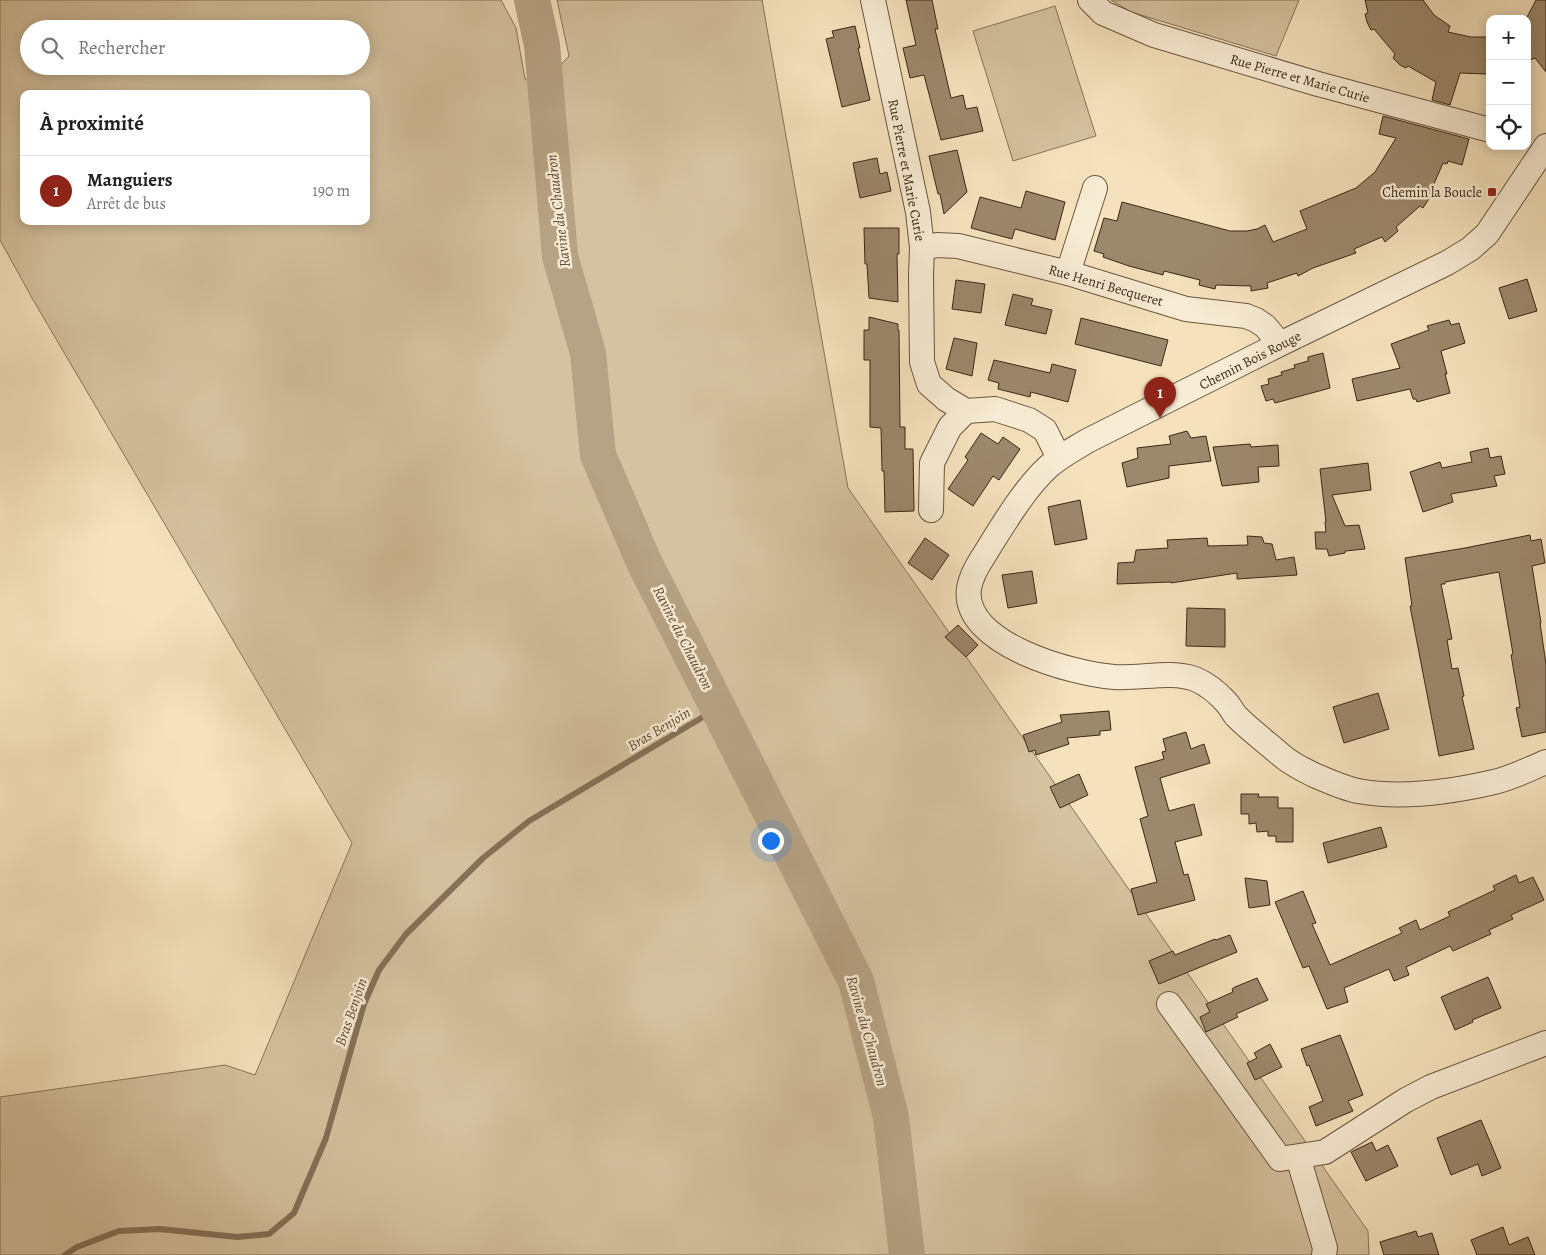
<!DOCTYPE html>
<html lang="fr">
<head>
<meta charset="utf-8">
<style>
  body { margin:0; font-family:Alegreya,serif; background:#f6f6f6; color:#222 }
  .controls { position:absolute; right:15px; top:15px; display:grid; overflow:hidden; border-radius:10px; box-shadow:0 2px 12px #0003 }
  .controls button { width:45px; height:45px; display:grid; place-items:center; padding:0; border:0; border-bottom:1px solid #e0e0e0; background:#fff; color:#222; font:25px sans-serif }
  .you { position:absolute; left:770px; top:840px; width:18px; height:18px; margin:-12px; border:4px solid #fff; border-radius:50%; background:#1a73e8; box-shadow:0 0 0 8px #1a73e833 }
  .badge { display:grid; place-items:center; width:32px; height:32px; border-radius:50%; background:#8f2418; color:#fff; font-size:16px; font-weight:700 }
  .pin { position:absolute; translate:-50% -41px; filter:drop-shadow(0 1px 2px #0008) }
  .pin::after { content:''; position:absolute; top:26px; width:18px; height:15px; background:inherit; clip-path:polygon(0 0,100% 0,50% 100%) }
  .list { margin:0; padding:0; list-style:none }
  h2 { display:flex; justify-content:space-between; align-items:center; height:65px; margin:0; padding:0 20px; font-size:21px }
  h2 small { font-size:16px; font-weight:400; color:#767676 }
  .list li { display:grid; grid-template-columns:32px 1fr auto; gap:15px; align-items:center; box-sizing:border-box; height:70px; padding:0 20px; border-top:1px solid #e0e0e0 }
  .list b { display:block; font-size:19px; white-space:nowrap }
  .list p { margin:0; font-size:16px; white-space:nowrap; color:#767676 }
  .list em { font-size:16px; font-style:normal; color:#767676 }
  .icon { flex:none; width:28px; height:28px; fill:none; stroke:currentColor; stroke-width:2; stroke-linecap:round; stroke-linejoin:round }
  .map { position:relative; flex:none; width:1546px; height:1255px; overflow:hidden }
  .search { position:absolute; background:#fff; box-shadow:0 2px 12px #0003; left:20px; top:20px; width:350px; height:55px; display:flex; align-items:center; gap:12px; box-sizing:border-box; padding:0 18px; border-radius:28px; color:#767676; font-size:19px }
  .panel { position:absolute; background:#fff; box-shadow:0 2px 12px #0003; left:20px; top:90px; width:350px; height:135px; border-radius:10px }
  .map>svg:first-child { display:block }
  .green { fill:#d5c2a0; stroke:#88745a; fill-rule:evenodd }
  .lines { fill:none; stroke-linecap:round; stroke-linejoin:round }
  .stream { stroke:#857158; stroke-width:6 }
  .river { stroke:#b6a284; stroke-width:36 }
  .building { fill:#9c886c; stroke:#3b2715 }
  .minor-casing { stroke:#6a563f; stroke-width:26 }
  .minor { stroke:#f8ecd4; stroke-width:24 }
  .poi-dot { fill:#8f2418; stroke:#f8ecd4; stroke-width:2 }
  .labels { text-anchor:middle; stroke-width:5; stroke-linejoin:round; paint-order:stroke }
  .street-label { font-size:14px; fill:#3b2715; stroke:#f8ecd4 }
  .poi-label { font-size:14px; fill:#3b2715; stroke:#f8ecd4; text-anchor:end }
  .water-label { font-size:15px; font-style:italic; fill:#604c36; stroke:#f8ecd4 }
</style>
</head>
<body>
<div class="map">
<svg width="1546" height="1255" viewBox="0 0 1546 1255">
  <rect width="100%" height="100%" fill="#f5e2bd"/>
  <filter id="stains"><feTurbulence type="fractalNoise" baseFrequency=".004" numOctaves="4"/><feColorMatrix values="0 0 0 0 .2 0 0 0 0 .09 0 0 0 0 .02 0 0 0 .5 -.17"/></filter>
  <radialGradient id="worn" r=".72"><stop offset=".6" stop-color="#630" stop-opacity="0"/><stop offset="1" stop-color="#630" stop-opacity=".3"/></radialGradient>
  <g class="green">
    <path d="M0 0H501L516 28 525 79 545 82 569 56 557 0H762L848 488 1368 1231 1369 1255H0V1097L225 1065 255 1075 352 843 32 298 0 240ZM29 29H361V66H29ZM24 94H366V221H24Z"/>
    <polygon points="1111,0 1299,0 1276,56 1131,12"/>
    <polygon points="1055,6 1096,136 1013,161 973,31"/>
  </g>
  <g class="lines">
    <polyline class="stream" points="65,1255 77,1247 119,1231 160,1229 237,1237 269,1234 294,1213 326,1138 364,1004 379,970 406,934 483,858 529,821 718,708"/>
    <polyline class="river" points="532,0 542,45 560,256 588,353 598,455 644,562 856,981 891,1117 907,1255"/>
  </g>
  <g class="building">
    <polygon points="906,0 932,0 938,29 935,29 951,98 963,95 966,109 977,107 983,131 941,140 924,75 910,78 903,48 916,45"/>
    <polygon points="1365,0 1423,0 1434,15 1450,26 1448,32 1471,37 1490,37 1490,61 1486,74 1460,73 1450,105 1432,100 1436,82 1408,66 1406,68 1400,65 1393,58 1395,54 1374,29 1371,30 1367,22 1365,14 1368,13"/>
    <polygon points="1536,0 1546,0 1546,72 1535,58 1527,61 1527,17"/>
    <polygon points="855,26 860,48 858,48 870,100 842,107 826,39 834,37 832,31"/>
    <polygon points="1383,116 1469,139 1462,165 1448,161 1447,164 1443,163 1430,193 1432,194 1423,208 1420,206 1396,227 1398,231 1385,242 1382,237 1354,249 1356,253 1313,268 1298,276 1297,273 1267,283 1268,288 1251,291 1251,286 1216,285 1215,289 1199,285 1200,280 1164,271 1163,275 1129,266 1103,257 1104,254 1094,251 1104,218 1117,221 1122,202 1230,231 1247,231 1257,229 1265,225 1273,242 1307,229 1300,211 1356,188 1375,172 1396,138 1379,134"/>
    <polygon points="957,150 967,192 944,214 940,194 938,194 929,156"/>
    <polygon points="877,158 880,174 887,172 891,191 860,198 853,163"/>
    <polygon points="1026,191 1065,202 1055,240 1015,229 1012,239 971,228 980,197 1021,208"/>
    <polygon points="864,228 899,228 899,254 897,254 898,302 869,298 867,264 865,264"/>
    <polygon points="1527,279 1537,311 1509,319 1499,288"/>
    <polygon points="956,280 985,284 981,313 952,309"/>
    <polygon points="1013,294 1033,299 1031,305 1052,310 1046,334 1005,325"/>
    <polygon points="869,317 898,324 898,330 899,330 900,427 905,427 905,449 913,449 914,511 885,512 884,471 882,471 881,428 870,427 870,360 864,360 864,330 869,330"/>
    <polygon points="1081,318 1168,340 1161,366 1075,344"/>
    <polygon points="1449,320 1451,325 1459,323 1465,343 1441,351 1447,374 1445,374 1450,393 1417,402 1416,399 1413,399 1410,389 1357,401 1352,379 1400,368 1391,344 1429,330 1427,326"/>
    <polygon points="954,338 977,343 972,376 946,369"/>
    <polygon points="1323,353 1330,388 1275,403 1273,399 1266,401 1261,386 1269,384 1268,379 1282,375 1281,372 1295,368 1294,365 1308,361 1308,357"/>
    <polygon points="994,360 1050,373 1052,364 1076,370 1068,402 1031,392 1030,397 998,389 999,383 988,380"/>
    <polygon points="1187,431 1191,438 1206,436 1211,461 1169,466 1169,478 1127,487 1122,463 1138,458 1137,448 1171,444 1169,436"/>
    <polygon points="981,433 998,444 1003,437 1020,449 999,480 993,476 973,506 948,489 968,460 965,457"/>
    <polygon points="1250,444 1251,447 1278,445 1279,466 1258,467 1259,482 1222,486 1213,447"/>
    <polygon points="1488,448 1490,458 1501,456 1505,474 1494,476 1497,486 1451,494 1453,502 1423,512 1410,472 1440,462 1442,468 1472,462 1470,452"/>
    <polygon points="1368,463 1371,490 1332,495 1345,526 1359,525 1365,549 1345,551 1345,553 1329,556 1327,549 1316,549 1315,532 1326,532 1325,522 1326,522 1320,469"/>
    <polygon points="1080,500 1087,539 1055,545 1048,507"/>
    <polygon points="1530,535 1531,541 1541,539 1545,563 1532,566 1541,623 1540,623 1546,664 1546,732 1522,737 1516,708 1520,707 1511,655 1513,654 1499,572 1445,582 1445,584 1441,584 1452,639 1447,640 1452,669 1458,668 1464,696 1462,697 1474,749 1439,756 1410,606 1412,606 1405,558 1465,548"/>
    <polygon points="1247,536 1262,537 1264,543 1272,544 1276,560 1294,557 1297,575 1237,579 1237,573 1171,583 1171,582 1117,584 1118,563 1134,562 1136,550 1168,548 1167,540 1207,538 1208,546 1248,545"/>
    <polygon points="925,538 949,555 932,580 908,563"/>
    <polygon points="1032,571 1037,603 1008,608 1002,575"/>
    <polygon points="1187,608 1225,609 1225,647 1186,646"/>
    <polygon points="958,625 978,645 966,657 945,637"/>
    <polygon points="1378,693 1389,729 1344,743 1333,707"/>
    <polygon points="1109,711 1111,730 1100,731 1100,735 1067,738 1069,744 1036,755 1035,750 1029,752 1023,735 1062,722 1060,715"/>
    <polygon points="1186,732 1191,749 1204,744 1210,763 1160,778 1169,811 1194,804 1202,835 1175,842 1184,875 1188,874 1195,900 1138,915 1131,889 1157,882 1140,819 1148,816 1135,767 1164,759 1162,752 1166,751 1163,739"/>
    <polygon points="1079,774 1088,795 1060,808 1050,787"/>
    <polygon points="1241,794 1259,794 1258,797 1278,797 1278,808 1293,808 1293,842 1276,842 1276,836 1268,836 1268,831 1257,832 1256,823 1249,824 1249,814 1241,814"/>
    <polygon points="1381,827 1387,847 1328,863 1323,843"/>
    <polygon points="1516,875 1519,883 1533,877 1544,900 1511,915 1513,919 1489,930 1491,934 1453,951 1450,946 1406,967 1409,975 1394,981 1389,969 1344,988 1348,1002 1327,1009 1309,966 1303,968 1275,902 1303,891 1316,923 1312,924 1330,965 1402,933 1399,928 1416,920 1420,930 1450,916 1448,912 1495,890 1493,886"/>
    <polygon points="1245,878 1267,881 1270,905 1249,908"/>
    <polygon points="1230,935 1237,952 1159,984 1149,961 1173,951 1175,955 1215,939 1216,940"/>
    <polygon points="1488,977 1501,1008 1472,1020 1473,1022 1455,1030 1441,997"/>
    <polygon points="1257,978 1268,1000 1236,1014 1238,1017 1206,1032 1200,1017 1210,1012 1206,1004 1233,992 1232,989 1235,987"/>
    <polygon points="1340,1035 1363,1095 1348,1101 1353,1111 1316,1126 1309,1107 1323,1101 1309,1065 1307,1066 1301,1049"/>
    <polygon points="1270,1044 1282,1067 1255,1080 1247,1063 1257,1058 1254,1053"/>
    <polygon points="1481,1120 1501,1168 1482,1176 1478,1164 1451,1175 1437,1138"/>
    <polygon points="1372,1142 1376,1151 1388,1145 1398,1166 1366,1181 1351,1152"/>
    <polygon points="1503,1227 1509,1245 1528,1237 1535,1255 1477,1255 1471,1240"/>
    <polygon points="1416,1231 1418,1237 1432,1233 1439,1255 1384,1255 1380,1242"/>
  </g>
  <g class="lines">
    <g class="minor-casing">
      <g id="minor">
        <polyline points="873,0 918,212 922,248 921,276 922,362 929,384 946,399 966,411 995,409 1029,420 1045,430 1059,458"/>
        <polyline points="1090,0 1103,13 1154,35 1318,84 1490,130"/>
        <path d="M1546 146 1487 234 1470 249 1447 263 1280 344 1087 441C1074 449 1060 456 1048 467 1024 489 1001 528 983 557 977 566 971 577 969 588 961 644 1073 674 1114 677 1139 679 1172 670 1195 679 1207 684 1217 692 1226 702 1230 706 1232 711 1236 716 1250 730 1266 742 1281 755 1291 764 1302 769 1314 775 1328 781 1343 788 1358 791 1402 799 1451 792 1494 782 1512 778 1529 769 1546 762"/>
        <polyline points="922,248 937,245 958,246 1068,273 1186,309 1246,316 1256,320 1265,326 1280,344"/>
        <polyline points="1068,273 1095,188"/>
        <polyline points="931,510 932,463 950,427 966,411"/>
        <polyline points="1169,1004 1280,1159 1325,1152 1406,1100 1431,1087 1546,1043"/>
        <polyline points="1298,1157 1325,1248 1324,1255"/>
      </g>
    </g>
    <use href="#minor" class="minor"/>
  </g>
  <rect class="poi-dot" x="1487" y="187" width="10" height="10" rx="2.5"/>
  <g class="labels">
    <g class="street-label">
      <text transform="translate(1300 78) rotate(16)" y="5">Rue Pierre et Marie Curie</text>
      <text transform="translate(907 170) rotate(79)" y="5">Rue Pierre et Marie Curie</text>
      <text transform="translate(1106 285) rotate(16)" y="5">Rue Henri Becqueret</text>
      <text transform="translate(1250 360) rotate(-27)" y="5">Chemin Bois Rouge</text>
    </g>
    <g class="poi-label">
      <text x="1482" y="197">Chemin la Boucle</text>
    </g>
    <g class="water-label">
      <text transform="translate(558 211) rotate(-97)" y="5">Ravine du Chaudron</text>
      <text transform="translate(683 638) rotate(63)" y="5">Ravine du Chaudron</text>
      <text transform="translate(659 729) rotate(-31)" y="5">Bras Benjoin</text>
      <text transform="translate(351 1012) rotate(-71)" y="5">Bras Benjoin</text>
      <text transform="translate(867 1031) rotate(74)" y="5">Ravine du Chaudron</text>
    </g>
  </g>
  <rect width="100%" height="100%" filter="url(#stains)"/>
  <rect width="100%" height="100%" fill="url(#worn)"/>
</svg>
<div class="controls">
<button>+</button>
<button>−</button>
<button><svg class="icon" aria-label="locate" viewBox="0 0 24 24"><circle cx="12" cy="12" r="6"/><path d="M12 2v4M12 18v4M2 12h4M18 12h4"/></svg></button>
</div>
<div class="you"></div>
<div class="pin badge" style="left:1160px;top:418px">1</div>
<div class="search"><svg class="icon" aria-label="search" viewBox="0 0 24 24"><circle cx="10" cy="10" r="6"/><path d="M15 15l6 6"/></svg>Rechercher</div>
<section class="panel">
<h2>À proximité<small></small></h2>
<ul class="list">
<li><span class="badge">1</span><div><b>Manguiers</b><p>Arrêt de bus</p></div><em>190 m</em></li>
</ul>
</section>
</div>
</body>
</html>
